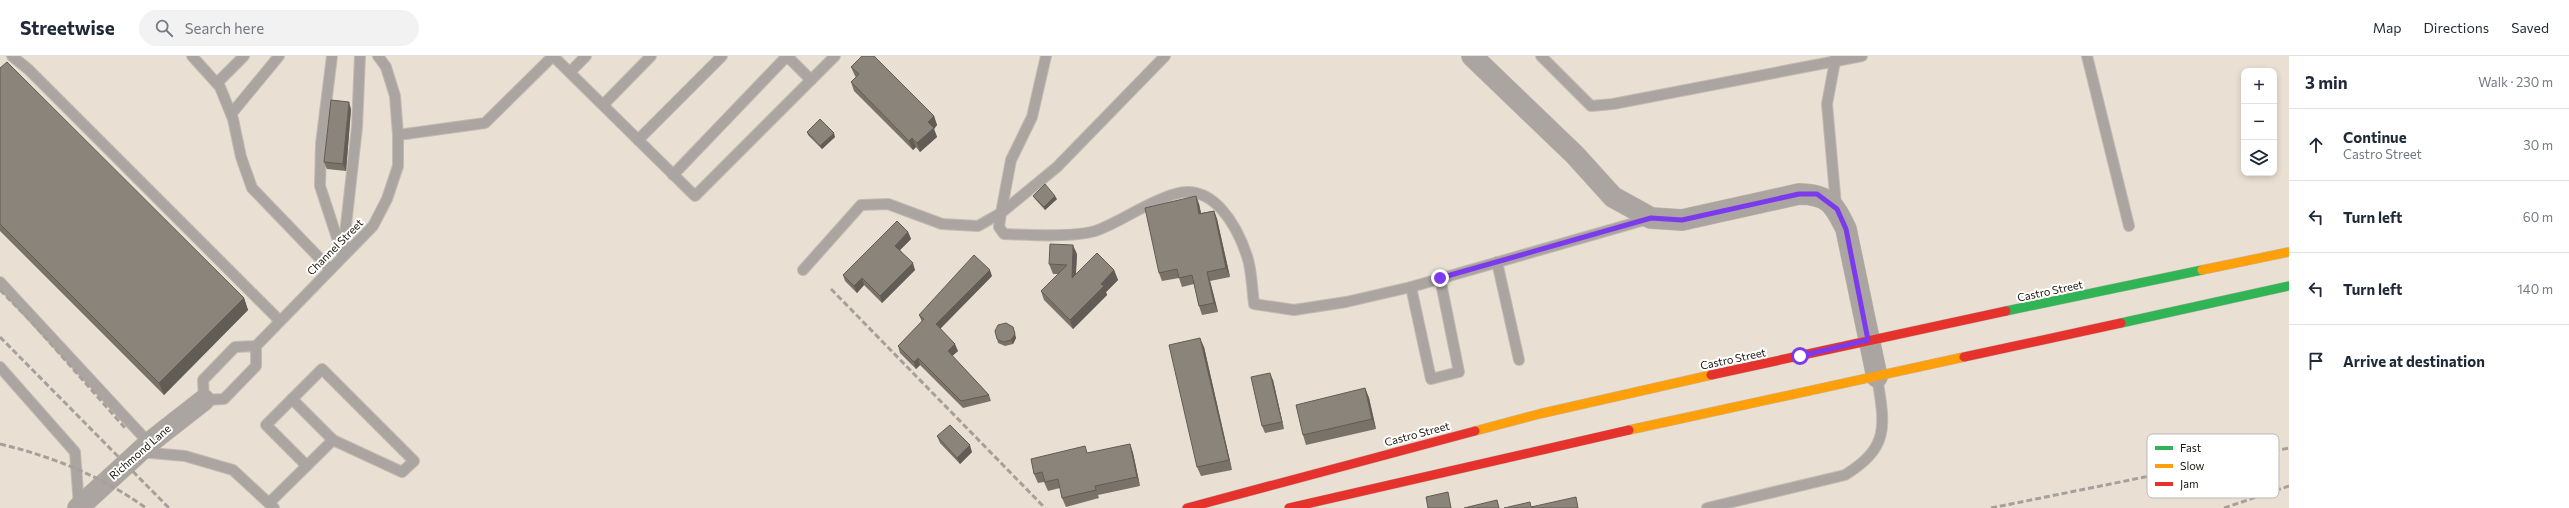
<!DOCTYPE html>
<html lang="en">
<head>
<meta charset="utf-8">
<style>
  body { margin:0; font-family:Commissioner,sans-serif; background:#f2f2f3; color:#1f2937 }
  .controls { position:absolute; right:12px; top:12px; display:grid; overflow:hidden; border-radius:8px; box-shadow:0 2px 6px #0003 }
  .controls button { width:36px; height:36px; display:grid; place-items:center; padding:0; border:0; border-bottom:1px solid #e0e1e3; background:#fff; color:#1f2937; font:20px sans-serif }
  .stop { position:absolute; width:12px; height:12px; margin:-9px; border:3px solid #7c3aed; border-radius:50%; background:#fff }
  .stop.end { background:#7c3aed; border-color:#fff; box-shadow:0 1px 4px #0008 }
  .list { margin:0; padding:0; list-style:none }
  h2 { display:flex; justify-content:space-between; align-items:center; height:52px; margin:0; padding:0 16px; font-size:17px }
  h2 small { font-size:13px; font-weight:400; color:#747a83 }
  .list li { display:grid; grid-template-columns:26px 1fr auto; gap:12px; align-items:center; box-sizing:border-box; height:72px; padding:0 16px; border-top:1px solid #e0e1e3 }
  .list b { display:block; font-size:15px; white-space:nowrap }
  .list p { margin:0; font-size:13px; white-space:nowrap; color:#747a83 }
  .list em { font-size:13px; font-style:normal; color:#747a83 }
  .icon { flex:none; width:22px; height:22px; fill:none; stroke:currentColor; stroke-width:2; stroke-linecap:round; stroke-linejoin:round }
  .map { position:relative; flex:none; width:2289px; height:452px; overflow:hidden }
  header { display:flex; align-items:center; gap:24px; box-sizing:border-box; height:56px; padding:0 20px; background:#fff; border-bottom:1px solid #e0e1e3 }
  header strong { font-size:19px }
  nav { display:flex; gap:22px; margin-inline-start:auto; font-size:14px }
  .search { width:280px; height:36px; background:#f2f2f3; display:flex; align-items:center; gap:10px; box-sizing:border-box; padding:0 14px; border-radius:22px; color:#747a83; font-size:15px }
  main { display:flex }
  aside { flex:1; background:#fff }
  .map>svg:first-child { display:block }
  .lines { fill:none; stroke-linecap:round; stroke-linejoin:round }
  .lane-casing { stroke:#c3bbb1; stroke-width:12 }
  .street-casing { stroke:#c3bbb1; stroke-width:22 }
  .fast-casing { stroke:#c3bbb1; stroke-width:10 }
  .slow-casing { stroke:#c3bbb1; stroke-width:10 }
  .jam-casing { stroke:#c3bbb1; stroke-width:10 }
  .lane { stroke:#aba5a1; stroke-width:10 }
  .street { stroke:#aba5a1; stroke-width:21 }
  .fast { stroke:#30b455; stroke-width:9 }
  .slow { stroke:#ff9f0a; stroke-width:9 }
  .jam { stroke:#e5322d; stroke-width:9 }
  .rail { stroke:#a7a09a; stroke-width:3; stroke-dasharray:6 3; stroke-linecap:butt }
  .wall { fill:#787269 }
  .shaded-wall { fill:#615c55 }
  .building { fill:#8b847a; stroke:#615c55 }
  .route { stroke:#7c3aed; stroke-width:5 }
  .labels { text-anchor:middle; stroke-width:4; stroke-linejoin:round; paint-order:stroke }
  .street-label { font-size:11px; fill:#1d170e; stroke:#fff }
  .key { fill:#fff; stroke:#bbb9b7; stroke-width:1 }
  .key-label { font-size:11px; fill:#1d170e }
</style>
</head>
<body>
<header>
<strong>Streetwise</strong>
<div class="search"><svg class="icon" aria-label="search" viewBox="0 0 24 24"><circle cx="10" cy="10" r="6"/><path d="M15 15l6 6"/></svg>Search here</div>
<nav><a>Map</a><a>Directions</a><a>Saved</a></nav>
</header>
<main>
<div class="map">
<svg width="2289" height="452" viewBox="0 0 2289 452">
  <rect width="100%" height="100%" fill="#e9e0d3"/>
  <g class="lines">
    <g class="lane-casing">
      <g id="lane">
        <polyline points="12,0 28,13 280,265"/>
        <polyline points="192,0 220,31 233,63 241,101 252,132 330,213"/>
        <polyline points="332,0 321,88 320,130 343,200"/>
        <polyline points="787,0 811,24"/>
        <path d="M1165 0 1057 111 1001 157 999 171 1004 178C1027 179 1077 182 1098 174 1124 164 1147 146 1175 138 1213 126 1237 170 1247 200 1252 215 1252 233 1254 248L1294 254 1346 246 1411 231"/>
        <polyline points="1541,0 1591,50 1613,48 1862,0"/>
        <polyline points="1836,0 1827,48 1836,150"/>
        <polyline points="2087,0 2129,170"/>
        <polyline points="570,16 586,0"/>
        <polyline points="217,27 244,0"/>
        <polyline points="603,49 651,0"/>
        <polyline points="232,57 279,0"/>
        <polyline points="398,79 485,67 553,0 695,140 835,0"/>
        <polyline points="638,84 722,0"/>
        <polyline points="673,119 787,0"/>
        <polyline points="343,196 357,71 360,0"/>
        <polyline points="1497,206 1519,304"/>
        <polyline points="803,214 861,149 888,148 942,168 978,170 1001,157 1011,104 1032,61 1046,0"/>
        <path d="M1440 222 1459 316 1431 323 1411 231C1490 208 1569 185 1648 163"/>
        <polyline points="0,226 149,387"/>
        <polyline points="256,290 256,310 224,343 204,344 203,324 235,291 256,290 373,170 387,143 398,110 398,79 395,40 386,11 378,0"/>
        <polyline points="0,311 75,396 79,450"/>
        <polyline points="292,343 333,384"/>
        <polyline points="140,396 185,400 233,414 274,452"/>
        <polyline points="269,447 333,384 402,416 414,405 322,313 266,369 307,410"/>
        <path d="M1707 452 1845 419C1890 391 1885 370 1877 321"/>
      </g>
    </g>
    <g class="street-casing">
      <g id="street">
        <path d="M1472 0 1575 99 1613 141 1651 162 1682 164 1799 138C1828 138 1834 148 1846 173L1877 321"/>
        <polyline points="78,452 149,387 204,344"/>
      </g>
    </g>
    <g class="fast-casing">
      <g id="fast">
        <polyline points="2006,255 2202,214"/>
        <polyline points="2121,267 2289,230"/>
      </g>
    </g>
    <g class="slow-casing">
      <g id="slow">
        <polyline points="2202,214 2289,196"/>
        <polyline points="1629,374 1964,301"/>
        <polyline points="1475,375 1539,358 1711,319"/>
      </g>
    </g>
    <g class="jam-casing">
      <g id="jam">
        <polyline points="1964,301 2121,267"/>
        <polyline points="1711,319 2006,255"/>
        <polyline points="1187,452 1475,375"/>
        <polyline points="1289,452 1629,374"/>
      </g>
    </g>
    <use href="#lane" class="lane"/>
    <use href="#street" class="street"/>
    <use href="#fast" class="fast"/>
    <use href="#slow" class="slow"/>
    <use href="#jam" class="jam"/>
    <g class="rail">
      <polyline points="831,233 1045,452"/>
      <polyline points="0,234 30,264 125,372"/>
      <polyline points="0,281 169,452"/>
      <path d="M0 388C54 401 101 420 146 452"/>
      <polyline points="1991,452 2289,392"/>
      <polyline points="2224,452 2289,430"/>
    </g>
  </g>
  <g class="wall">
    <polygon points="851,11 934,60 937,69 934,73 937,81 920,96 916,91 913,94 854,35 851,26 856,21 855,20"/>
    <polygon points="0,12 244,242 248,254 164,339 0,175"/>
    <polygon points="351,53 346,115 327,113 324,106"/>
    <polygon points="807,76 835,81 822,93 808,79"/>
    <polygon points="1033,140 1057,143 1045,154 1035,143"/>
    <polygon points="1196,140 1199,148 1201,157 1214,155 1217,163 1230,221 1210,225 1218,256 1202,259 1199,250 1194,228 1182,231 1179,222 1162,225 1159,217"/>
    <polygon points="908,176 911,183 900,194 915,214 882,247 864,229 857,237 845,225 843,219"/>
    <polygon points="1077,198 1076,218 1114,214 1118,224 1106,236 1107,239 1073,273 1044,244 1041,235 1058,218 1053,218 1049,208"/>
    <polygon points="992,220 940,273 958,295 952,300 989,339 991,345 963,352 920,309 916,313 900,297 898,290 922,266 919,259"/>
    <polygon points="1013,271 1016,282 1013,288 1005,290 998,287 995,275"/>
    <polygon points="1204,291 1232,414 1201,420 1197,411"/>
    <polygon points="1273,324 1284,373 1265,377 1262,370"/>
    <polygon points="1365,332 1369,342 1376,373 1306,389 1303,379"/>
    <polygon points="937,380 972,396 960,408 940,387"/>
    <polygon points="1130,388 1133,397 1140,430 1098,439 1099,442 1066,451 1062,442 1060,432 1048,435 1044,426 1038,427 1034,418 1088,397"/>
  </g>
  <g class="shaded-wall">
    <polygon points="349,46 351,53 346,115 343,108"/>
    <polygon points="934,60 937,69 934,73 937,81 920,96 917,87 928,66"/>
    <polygon points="834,77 835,81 822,93 820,90"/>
    <polygon points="912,82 916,91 913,94 909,85"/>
    <polygon points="1055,140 1057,143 1045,154 1044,151"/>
    <polygon points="1196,140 1199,148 1203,166 1199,158"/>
    <polygon points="1214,155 1217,163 1230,221 1226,212"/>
    <polygon points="908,176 911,183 898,196 895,190"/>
    <polygon points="1073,189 1077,198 1075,231 1072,222"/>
    <polygon points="913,207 915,214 882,247 880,240"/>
    <polygon points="990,214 992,220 938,275 936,268"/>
    <polygon points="1114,214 1118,224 1106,236 1107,239 1073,273 1070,264 1101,228"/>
    <polygon points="1207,216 1210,225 1218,256 1214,247"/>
    <polygon points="862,222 864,229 857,237 854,230"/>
    <polygon points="244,242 248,254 164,339 159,327"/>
    <polygon points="1013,271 1016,282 1013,288 1011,284"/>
    <polygon points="1200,282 1204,291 1232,414 1229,404"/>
    <polygon points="955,288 958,295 950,302 948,295"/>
    <polygon points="918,302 920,309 916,313 914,306"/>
    <polygon points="1270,317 1273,324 1284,373 1282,366"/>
    <polygon points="1365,332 1369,342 1376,373 1372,363"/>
    <polygon points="1130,388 1133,397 1140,430 1137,421"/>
    <polygon points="970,389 972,396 960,408 957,402"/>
  </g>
  <g class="building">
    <polygon points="862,0 874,0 934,60 928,66 934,72 917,87 912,82 909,85 851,26 859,18 851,11"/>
    <polygon points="7,6 244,242 159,327 0,168 0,12"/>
    <polygon points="331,44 349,46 343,108 324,106"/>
    <polygon points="820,63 834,77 820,90 807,76"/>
    <polygon points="1045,128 1055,140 1044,151 1033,140"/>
    <polygon points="1196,140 1199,158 1214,155 1226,212 1207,216 1214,247 1199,250 1192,219 1179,222 1177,213 1159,217 1145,152"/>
    <polygon points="897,165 908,176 895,190 913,207 880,240 862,222 854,230 843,219"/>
    <polygon points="1050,188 1073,189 1072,222 1097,197 1114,214 1101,228 1104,230 1070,264 1041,235 1067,209 1049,208"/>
    <polygon points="974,199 990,214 936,268 955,288 948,295 989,339 961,345 918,302 914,306 898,290 924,263 919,259"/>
    <polygon points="1006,267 1013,271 1015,278 1011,284 1003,286 997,283 995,275 998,269"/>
    <polygon points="1200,282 1229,404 1197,411 1169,289"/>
    <polygon points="1270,317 1282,366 1262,370 1251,321"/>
    <polygon points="1365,332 1372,363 1303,379 1296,349"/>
    <polygon points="950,369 970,389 957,402 937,380"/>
    <polygon points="1130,388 1137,421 1095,430 1096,434 1062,442 1058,423 1045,426 1042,416 1034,418 1031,403 1085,390 1087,397"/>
    <polygon points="1448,436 1451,452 1428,452 1426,441"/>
    <polygon points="1576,441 1578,452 1504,452 1530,446 1531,451"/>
    <polygon points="1497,444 1499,452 1464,452"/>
  </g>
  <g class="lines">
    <polyline class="route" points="1440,222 1651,162 1682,164 1799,138 1817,138 1837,153 1846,173 1868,284 1800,300"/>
  </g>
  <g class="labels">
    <g class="street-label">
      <text transform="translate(335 191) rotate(-45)" y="4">Channel Street</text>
      <text transform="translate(2050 235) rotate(-12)" y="4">Castro Street</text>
      <text transform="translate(1733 303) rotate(-12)" y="4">Castro Street</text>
      <text transform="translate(1417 378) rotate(-15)" y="4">Castro Street</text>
      <text transform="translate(140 396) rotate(-41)" y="4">Richmond Lane</text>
    </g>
  </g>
  <rect x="2147" y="378" width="132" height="64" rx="6" class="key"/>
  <rect x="2155" y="390" width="18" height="4" fill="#30b455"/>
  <rect x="2155" y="408" width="18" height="4" fill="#ff9f0a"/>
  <rect x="2155" y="426" width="18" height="4" fill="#e5322d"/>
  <g class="key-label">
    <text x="2180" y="396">Fast</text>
    <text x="2180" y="414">Slow</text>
    <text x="2180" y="432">Jam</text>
  </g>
</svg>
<div class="controls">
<button>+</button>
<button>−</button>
<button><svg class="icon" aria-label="layers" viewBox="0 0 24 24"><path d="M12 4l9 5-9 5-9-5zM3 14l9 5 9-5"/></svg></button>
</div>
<div class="stop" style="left:1800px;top:300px"></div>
<div class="stop end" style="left:1440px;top:222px"></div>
</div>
<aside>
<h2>3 min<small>Walk · 230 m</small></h2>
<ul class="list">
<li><svg class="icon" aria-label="ahead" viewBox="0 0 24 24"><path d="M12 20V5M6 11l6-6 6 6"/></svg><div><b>Continue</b><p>Castro Street</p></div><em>30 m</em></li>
<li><svg class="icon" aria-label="left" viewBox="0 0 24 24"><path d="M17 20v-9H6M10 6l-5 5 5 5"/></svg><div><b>Turn left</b></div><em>60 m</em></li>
<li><svg class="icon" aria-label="left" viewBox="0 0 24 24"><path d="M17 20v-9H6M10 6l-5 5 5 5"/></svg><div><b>Turn left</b></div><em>140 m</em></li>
<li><svg class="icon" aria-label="arrive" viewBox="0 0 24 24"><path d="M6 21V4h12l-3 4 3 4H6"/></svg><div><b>Arrive at destination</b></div></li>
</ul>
</aside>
</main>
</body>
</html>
